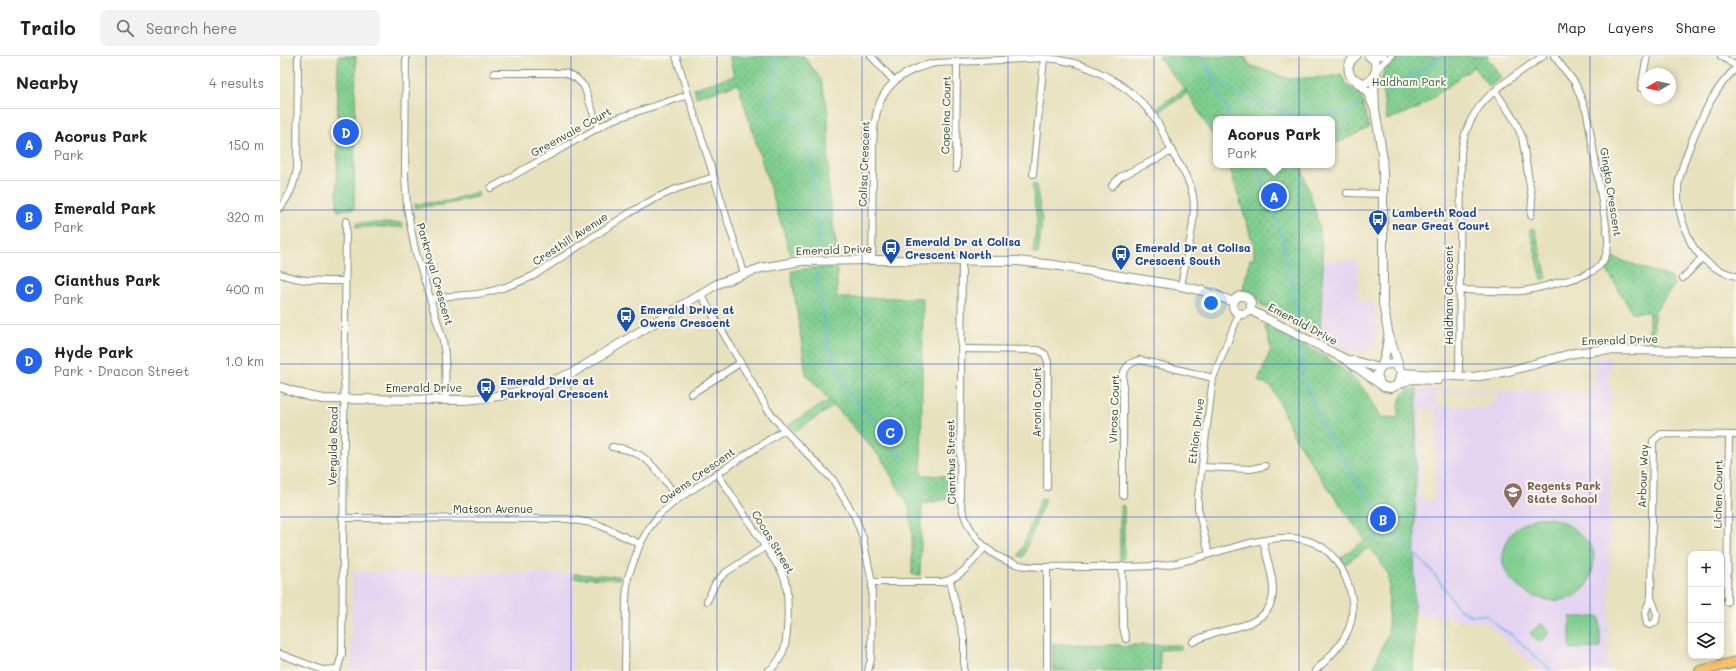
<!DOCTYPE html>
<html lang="en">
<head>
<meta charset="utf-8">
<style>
  body { margin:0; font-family:Mali,sans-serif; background:#f2f2f2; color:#202124 }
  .controls { position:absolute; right:12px; bottom:12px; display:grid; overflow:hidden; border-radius:8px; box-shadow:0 2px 6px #0003 }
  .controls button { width:36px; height:36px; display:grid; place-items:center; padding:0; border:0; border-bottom:1px solid #e0e0e0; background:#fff; color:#202124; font:20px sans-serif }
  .compass { position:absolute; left:1360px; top:12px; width:36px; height:36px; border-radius:50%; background:#fff; box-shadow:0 2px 6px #0003; rotate:261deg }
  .you { position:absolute; left:931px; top:247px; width:14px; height:14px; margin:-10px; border:3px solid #fff; border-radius:50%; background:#1a73e8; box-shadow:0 0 0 6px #1a73e833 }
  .badge { display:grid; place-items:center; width:26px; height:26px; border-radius:50%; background:#2563eb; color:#fff; font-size:13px; font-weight:700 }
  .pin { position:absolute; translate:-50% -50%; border:2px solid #fff; box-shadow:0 1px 4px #0006 }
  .popup { position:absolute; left:933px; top:60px; width:122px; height:52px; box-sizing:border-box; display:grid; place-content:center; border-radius:8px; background:#fff; filter:drop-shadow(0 1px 3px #0005); font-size:13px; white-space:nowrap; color:#757577 }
  .popup b { font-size:15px; color:#202124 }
  .popup::after { content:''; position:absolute; left:50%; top:100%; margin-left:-8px; border:8px solid transparent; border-top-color:#fff }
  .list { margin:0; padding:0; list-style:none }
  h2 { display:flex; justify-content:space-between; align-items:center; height:52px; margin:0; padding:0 16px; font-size:17px }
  h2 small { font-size:13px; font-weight:400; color:#757577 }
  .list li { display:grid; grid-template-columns:26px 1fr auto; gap:12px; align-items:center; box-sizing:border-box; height:72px; padding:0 16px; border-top:1px solid #e0e0e0 }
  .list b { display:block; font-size:15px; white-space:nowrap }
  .list p { margin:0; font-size:13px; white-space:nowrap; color:#757577 }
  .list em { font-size:13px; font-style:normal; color:#757577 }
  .icon { flex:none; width:22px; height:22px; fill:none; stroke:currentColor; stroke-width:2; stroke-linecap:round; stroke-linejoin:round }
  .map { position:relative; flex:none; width:1456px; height:615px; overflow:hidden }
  header { display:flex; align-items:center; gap:24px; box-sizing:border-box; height:56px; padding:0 20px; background:#fff; border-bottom:1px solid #e0e0e0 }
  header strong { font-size:19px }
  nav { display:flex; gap:22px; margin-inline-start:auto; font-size:14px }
  .search { width:280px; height:36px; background:#f2f2f2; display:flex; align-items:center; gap:10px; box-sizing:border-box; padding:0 14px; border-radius:8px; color:#757577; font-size:15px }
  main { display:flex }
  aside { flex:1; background:#fff }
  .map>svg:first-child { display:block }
  .built { fill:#e4d3f1; fill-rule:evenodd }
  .grass { fill:url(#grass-tufts); stroke:#4f8662 }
  .park { fill:url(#park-dots); stroke:#4f8662 }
  .pitch { fill:#7fce8f; stroke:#4f8662 }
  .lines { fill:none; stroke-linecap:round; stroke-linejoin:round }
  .stream { stroke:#68b9e3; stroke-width:1.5 }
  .minor-casing { stroke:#848f79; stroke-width:8 }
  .tertiary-casing { stroke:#848f79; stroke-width:10 }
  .trunk-casing { stroke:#848f79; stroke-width:12 }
  .minor { stroke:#fff; stroke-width:6 }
  .tertiary { stroke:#fff; stroke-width:8 }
  .trunk { stroke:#f3c26a; stroke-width:10 }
  .grid { fill:none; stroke:#1d4ed8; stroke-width:1; stroke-opacity:0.55 }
  .labels { text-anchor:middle; stroke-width:4; stroke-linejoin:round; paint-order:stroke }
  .park-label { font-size:11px; fill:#37614b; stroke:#fbf7ec }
  .street-label { font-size:11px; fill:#1f3d34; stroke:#fbf7ec }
  .transit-label { font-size:11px; font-weight:bold; fill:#164399; stroke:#fbf7ec; text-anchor:start }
  .education-label { font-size:11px; font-weight:bold; fill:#785e54; stroke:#fbf7ec; text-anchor:start }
</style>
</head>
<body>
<header>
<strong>Trailo</strong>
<div class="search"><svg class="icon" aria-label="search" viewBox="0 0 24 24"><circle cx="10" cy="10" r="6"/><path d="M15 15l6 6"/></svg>Search here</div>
<nav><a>Map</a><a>Layers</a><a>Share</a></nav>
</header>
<main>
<aside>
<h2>Nearby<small>4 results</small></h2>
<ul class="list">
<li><span class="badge">A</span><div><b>Acorus Park</b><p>Park</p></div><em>150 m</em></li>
<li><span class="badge">B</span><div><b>Emerald Park</b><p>Park</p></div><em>320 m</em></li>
<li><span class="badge">C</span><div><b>Cianthus Park</b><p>Park</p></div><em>400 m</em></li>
<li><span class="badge">D</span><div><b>Hyde Park</b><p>Park · Dracon Street</p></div><em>1.0 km</em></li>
</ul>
</aside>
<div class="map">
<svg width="1456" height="615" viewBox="0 0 1456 615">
  <defs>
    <pattern id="grass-tufts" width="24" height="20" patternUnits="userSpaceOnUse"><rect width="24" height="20" fill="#7fce8f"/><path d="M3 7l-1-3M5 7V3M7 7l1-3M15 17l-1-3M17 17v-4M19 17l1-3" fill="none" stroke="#67a876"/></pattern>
    <pattern id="park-dots" width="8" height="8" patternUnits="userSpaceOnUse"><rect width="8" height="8" fill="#7fce8f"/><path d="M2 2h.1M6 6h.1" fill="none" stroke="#67a876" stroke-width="1.8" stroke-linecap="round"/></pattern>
  </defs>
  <rect width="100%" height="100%" fill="#fbf7ec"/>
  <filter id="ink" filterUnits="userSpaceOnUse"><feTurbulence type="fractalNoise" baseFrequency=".025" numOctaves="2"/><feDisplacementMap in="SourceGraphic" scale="8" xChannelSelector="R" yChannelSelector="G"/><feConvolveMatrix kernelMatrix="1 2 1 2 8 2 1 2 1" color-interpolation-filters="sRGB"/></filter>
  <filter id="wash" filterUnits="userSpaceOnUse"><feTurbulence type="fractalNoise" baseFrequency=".012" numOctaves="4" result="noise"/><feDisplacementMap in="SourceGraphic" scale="16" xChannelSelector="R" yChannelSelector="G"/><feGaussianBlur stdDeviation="0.9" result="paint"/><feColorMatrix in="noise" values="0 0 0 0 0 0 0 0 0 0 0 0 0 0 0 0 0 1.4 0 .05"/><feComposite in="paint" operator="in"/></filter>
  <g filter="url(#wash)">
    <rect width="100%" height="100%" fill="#e8e1be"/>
    <g class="built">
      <polygon points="1043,205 1078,206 1078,245 1094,245 1098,279 1095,290 1086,297 1074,296 1040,279"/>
      <path d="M1330 301V337H1332L1328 615H1258L1207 567 1134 558 1137 333 1314 337 1315 303ZM1156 336 1220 337 1211 350 1207 351H1162L1156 346ZM1141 353H1156L1155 444H1140ZM1256 462H1271L1283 467 1307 484 1224 494 1231 476 1243 466Z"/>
      <polygon points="72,516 294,518 293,615 71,615"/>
    </g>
    <g class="grass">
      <polygon points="905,33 908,37 879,56 876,52"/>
      <polygon points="756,128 762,164 758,198 753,197 757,164 752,129"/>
      <polygon points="197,136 199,140 169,148 135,152 135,148 168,145"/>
      <polygon points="77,167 121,167 123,171 76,171"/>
      <polygon points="1255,173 1267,222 1262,224 1250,174"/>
      <polygon points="549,344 554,350 515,375 509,369"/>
      <polygon points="761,442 765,443 743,501 739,500"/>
      <rect x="840" y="450" width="4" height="53"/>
      <polygon points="294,518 340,520 339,523 294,522"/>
    </g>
    <g class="park">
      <polygon points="58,0 76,0 74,153 64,153 59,155 57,154"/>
      <polygon points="449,0 524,0 541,24 548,55 549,141 557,195 510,197 458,28 416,41 414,32 454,20"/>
      <polygon points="877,0 965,0 969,9 1009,23 1046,21 1061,18 1066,28 1081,40 1089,72 1052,89 1052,63 936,63 936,85 908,37"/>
      <polygon points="1121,0 1208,0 1207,2 1222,21 1209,31 1194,11 1139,52 1107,64 1101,26 1105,12"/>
      <polygon points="949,109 1021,109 1040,172 1043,205 1040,279 981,249 975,237 963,233 970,203 974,203 974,191"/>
      <polygon points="1332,201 1392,222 1394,230 1374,256 1374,285 1369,285 1369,256 1352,256 1326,213"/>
      <polygon points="530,212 557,212 557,242 643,242 641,417 644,419 672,420 672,442 642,448 640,519 632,519 632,476 629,451 601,402 526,318 511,215"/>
      <path d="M985 270C1027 292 1083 312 1099 361L1118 362C1119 348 1118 333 1137 333L1133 615H1092L1108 577 1109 519 1090 491 1065 508 1060 502 1085 484 1041 422 1014 380 992 331 978 325 991 293Z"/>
      <polygon points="773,588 840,589 843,591 852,589 901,589 901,593 880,594 880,615 773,615"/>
    </g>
    <g class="pitch">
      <path d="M1256 462C1261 462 1266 461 1271 462 1284 464 1309 482 1313 495 1316 505 1312 516 1309 525 1308 530 1305 532 1302 535 1278 557 1229 538 1223 507 1222 500 1224 493 1227 486 1233 472 1242 467 1256 462Z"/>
      <polygon points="1290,561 1320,561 1320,592 1290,593"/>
      <polygon points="1261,567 1270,577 1259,587 1250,577"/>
    </g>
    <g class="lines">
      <g class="stream">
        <path d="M496 0 497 10 488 52 490 56C509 57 519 59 527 77L540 176 538 194"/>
        <polyline points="917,0 937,22 968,44 1017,59 1045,59 1065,56 1081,50"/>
        <polyline points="927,12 951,63"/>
        <polyline points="1108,36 1163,0"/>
        <polyline points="976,109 989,140 1004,187 1018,262"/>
        <polyline points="535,214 548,288 559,318 570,340 609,380 623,402"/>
        <polyline points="1021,293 1024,324 1039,364 1071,417 1111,474 1152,515 1179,553 1190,559 1206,559 1220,572 1232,579 1272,615"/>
        <polyline points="1090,485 1109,471"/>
      </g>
    </g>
  </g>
  <g filter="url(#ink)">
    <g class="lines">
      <g class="minor-casing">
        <g id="minor">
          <polyline points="126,0 125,121 127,151 135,194 163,284 165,300 166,344"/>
          <polyline points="396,0 464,217"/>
          <polyline points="591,0 614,25"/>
          <polyline points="1092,0 1104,0"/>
          <polyline points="1441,0 1456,10"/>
          <path d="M1456 12C1448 20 1441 28 1435 38 1423 56 1398 113 1398 134 1397 153 1403 170 1411 187 1421 205 1436 215 1456 220"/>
          <polyline points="1097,13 1111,0"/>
          <polyline points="214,17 285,17 296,22 304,30 318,71"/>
          <polyline points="1361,32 1367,0"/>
          <polyline points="1215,35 1234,63 1242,81 1252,143 1251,159"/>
          <polyline points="676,113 677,6"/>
          <polyline points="753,118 764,2"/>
          <polyline points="832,130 840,121 892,95"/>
          <polyline points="211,132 332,64 408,39"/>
          <polyline points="1067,137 1103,138"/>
          <path d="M0 152C10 139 14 129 17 113L18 0"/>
          <path d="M592 204C593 175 592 146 593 118 593 63 590 21 655 7L764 2C805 4 846 26 872 58 880 69 886 83 892 96 900 110 910 124 913 140 917 163 905 206 901 230"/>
          <path d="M682 204 680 443C685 473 704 499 736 508 745 511 756 511 767 511 804 510 848 513 885 509 948 501 1043 439 1070 534 1080 570 1060 592 1035 615"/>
          <path d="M0 218C22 226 42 225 65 225"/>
          <polyline points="1403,222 1422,202"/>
          <path d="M1179 234C1200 234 1221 236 1241 235 1254 234 1268 229 1280 226 1307 220 1330 214 1328 181L1307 57 1295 27 1274 0"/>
          <polyline points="420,237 488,354 504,374 553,424 575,461 583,482 592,526 591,603 588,615"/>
          <path d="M151 243C166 239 181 240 197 238 217 235 235 228 253 220L351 156 376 142 396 133 434 121"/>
          <polyline points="681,293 758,294 765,298 768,306 767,431"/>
          <path d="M1179 321 1181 97C1188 44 1223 29 1263 0"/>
          <polyline points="411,338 460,307"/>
          <path d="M332 391C368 394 378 416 398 443"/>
          <polyline points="922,411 971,413 985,410"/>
          <path d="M437 417 500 513C502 517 504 520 505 524 509 540 509 584 502 598 499 605 494 611 488 615"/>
          <path d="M843 439V318C847 309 851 306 860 304L933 322"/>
          <polyline points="62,462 288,463 317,468 360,488"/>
          <polyline points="929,498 918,452 918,441 933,322 959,258"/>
          <polyline points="842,510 843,571 846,583"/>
          <polyline points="670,525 684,582 684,615"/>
          <path d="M592 526H661C681 523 693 505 705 491"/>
          <polyline points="1371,541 1365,557 1367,568 1371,569 1376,565 1377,558 1371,541 1373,385 1381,378 1456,379"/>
          <polyline points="427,545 436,526 445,517 485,491"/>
          <polyline points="1447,546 1449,379"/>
          <path d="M913 586C927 578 941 575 957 571 1009 558 992 524 983 485"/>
          <polyline points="0,598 43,614 57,613"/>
          <polyline points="57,615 62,598 66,165"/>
          <polyline points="345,615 346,542 348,521 360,488 369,472 379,459 398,443 504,374"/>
          <polyline points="767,615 767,511"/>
        </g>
      </g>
      <g class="tertiary-casing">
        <g id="tertiary">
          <path d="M1076 0C1068 6 1066 14 1072 22L1083 27 1090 25 1096 16 1095 5 1089 0"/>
          <polyline points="1096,18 1094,28 1095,53 1102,97 1103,119 1103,247 1108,276 1121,317 1118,327"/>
          <polyline points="1077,26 1087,35 1093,49"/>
          <circle cx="962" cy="249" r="9"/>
          <polyline points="970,254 1065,303 1104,331 1111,332 1131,323 1158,324"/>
          <polyline points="1071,304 1099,312"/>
          <polyline points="1102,309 1106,295 1108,281"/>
          <polyline points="1121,317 1194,321 1229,315 1294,297 1320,294 1456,295"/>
          <polyline points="1100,328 1097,318 1102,309 1113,308 1119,313"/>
          <path d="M0 331 28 340 43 343 183 344C223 342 258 332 294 316L437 228 481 212 521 205 592 204 737 205 774 209 901 230 923 235 954 246"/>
        </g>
      </g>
      <g class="trunk-casing">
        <polyline id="trunk" points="1420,615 1456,606"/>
      </g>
      <use href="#minor" class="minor"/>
      <use href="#tertiary" class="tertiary"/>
      <use href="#trunk" class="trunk"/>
    </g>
  </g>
  <path class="grid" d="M146 0V615M291 0V615M437 0V615M582 0V615M728 0V615M874 0V615M1019 0V615M1165 0V615M1310 0V615M0 154H1456M0 308H1456M0 461H1456"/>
  <defs>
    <g id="bus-pin" transform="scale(1)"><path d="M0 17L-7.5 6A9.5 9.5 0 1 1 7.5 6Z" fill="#1a4fb4" stroke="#fbf7ec"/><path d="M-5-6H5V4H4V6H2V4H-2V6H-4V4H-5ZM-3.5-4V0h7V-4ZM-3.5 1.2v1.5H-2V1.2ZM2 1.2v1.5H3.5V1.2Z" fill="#fff"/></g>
    <g id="school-pin" transform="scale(1)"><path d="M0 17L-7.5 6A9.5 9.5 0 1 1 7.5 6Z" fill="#8d6e63" stroke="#fbf7ec"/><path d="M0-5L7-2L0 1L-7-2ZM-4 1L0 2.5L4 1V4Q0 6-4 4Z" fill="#fff"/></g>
  </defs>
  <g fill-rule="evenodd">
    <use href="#bus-pin" x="1098" y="163"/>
    <use href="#bus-pin" x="611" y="192"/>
    <use href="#bus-pin" x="841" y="198"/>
    <use href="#bus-pin" x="346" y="260"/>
    <use href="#bus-pin" x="206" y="331"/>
    <use href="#school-pin" x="1233" y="436"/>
  </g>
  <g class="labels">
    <g class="park-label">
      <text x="1129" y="30">Haldham Park</text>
    </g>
    <g class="street-label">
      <text transform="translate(666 59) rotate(-89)" y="4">Copeina Court</text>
      <text transform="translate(291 76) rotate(-29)" y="4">Greenvale Court</text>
      <text transform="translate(584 108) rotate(-88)" y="4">Colisa Crescent</text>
      <text transform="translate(1331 136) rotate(81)" y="4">Gingko Crescent</text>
      <text transform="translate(290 183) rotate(-33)" y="4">Cresthill Avenue</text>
      <text transform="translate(554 194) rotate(-2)" y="4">Emerald Drive</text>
      <text transform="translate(155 218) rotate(74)" y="4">Parkroyal Crescent</text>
      <text transform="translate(1169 239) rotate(-90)" y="4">Haldham Crescent</text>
      <text transform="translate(1023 268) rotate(28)" y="4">Emerald Drive</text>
      <text transform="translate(1340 284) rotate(-2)" y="4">Emerald Drive</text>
      <text x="144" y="336">Emerald Drive</text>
      <text transform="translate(757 346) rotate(-90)" y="4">Aronia Court</text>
      <text transform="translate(834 353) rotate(-88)" y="4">Virosa Court</text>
      <text transform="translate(916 375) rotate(-83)" y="4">Ethion Drive</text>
      <text transform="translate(53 390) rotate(-89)" y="4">Vergulde Road</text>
      <text transform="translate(671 406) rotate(-91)" y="4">Cianthus Street</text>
      <text transform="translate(417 420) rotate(-35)" y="4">Owens Crescent</text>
      <text transform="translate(1363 420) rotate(-88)" y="4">Arbour Way</text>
      <text transform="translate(1438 438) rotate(-89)" y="4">Lichen Court</text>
      <text x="213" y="457">Matson Avenue</text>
      <text transform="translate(493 486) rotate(59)" y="4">Cocas Street</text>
    </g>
    <g class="transit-label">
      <text x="1112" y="161">Lamberth Road<tspan x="1112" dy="13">near Great Court</tspan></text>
      <text x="625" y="190">Emerald Dr at Colisa<tspan x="625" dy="13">Crescent North</tspan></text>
      <text x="855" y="196">Emerald Dr at Colisa<tspan x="855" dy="13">Crescent South</tspan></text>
      <text x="360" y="258">Emerald Drive at<tspan x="360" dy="13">Owens Crescent</tspan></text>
      <text x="220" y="329">Emerald Drive at<tspan x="220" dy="13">Parkroyal Crescent</tspan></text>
    </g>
    <g class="education-label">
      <text x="1247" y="434">Regents Park<tspan x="1247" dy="13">State School</tspan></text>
    </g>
  </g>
</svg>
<div class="controls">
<button>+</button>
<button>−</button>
<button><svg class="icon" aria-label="layers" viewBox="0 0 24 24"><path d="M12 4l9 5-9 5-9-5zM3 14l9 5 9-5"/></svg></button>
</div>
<svg class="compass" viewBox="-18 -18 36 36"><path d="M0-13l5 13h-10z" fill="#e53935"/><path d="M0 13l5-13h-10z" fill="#757577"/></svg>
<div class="you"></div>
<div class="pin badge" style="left:994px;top:140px">A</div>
<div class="popup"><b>Acorus Park</b>Park</div>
<div class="pin badge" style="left:1103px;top:463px">B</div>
<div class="pin badge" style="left:610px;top:376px">C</div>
<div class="pin badge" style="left:66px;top:76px">D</div>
</div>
</main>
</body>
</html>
